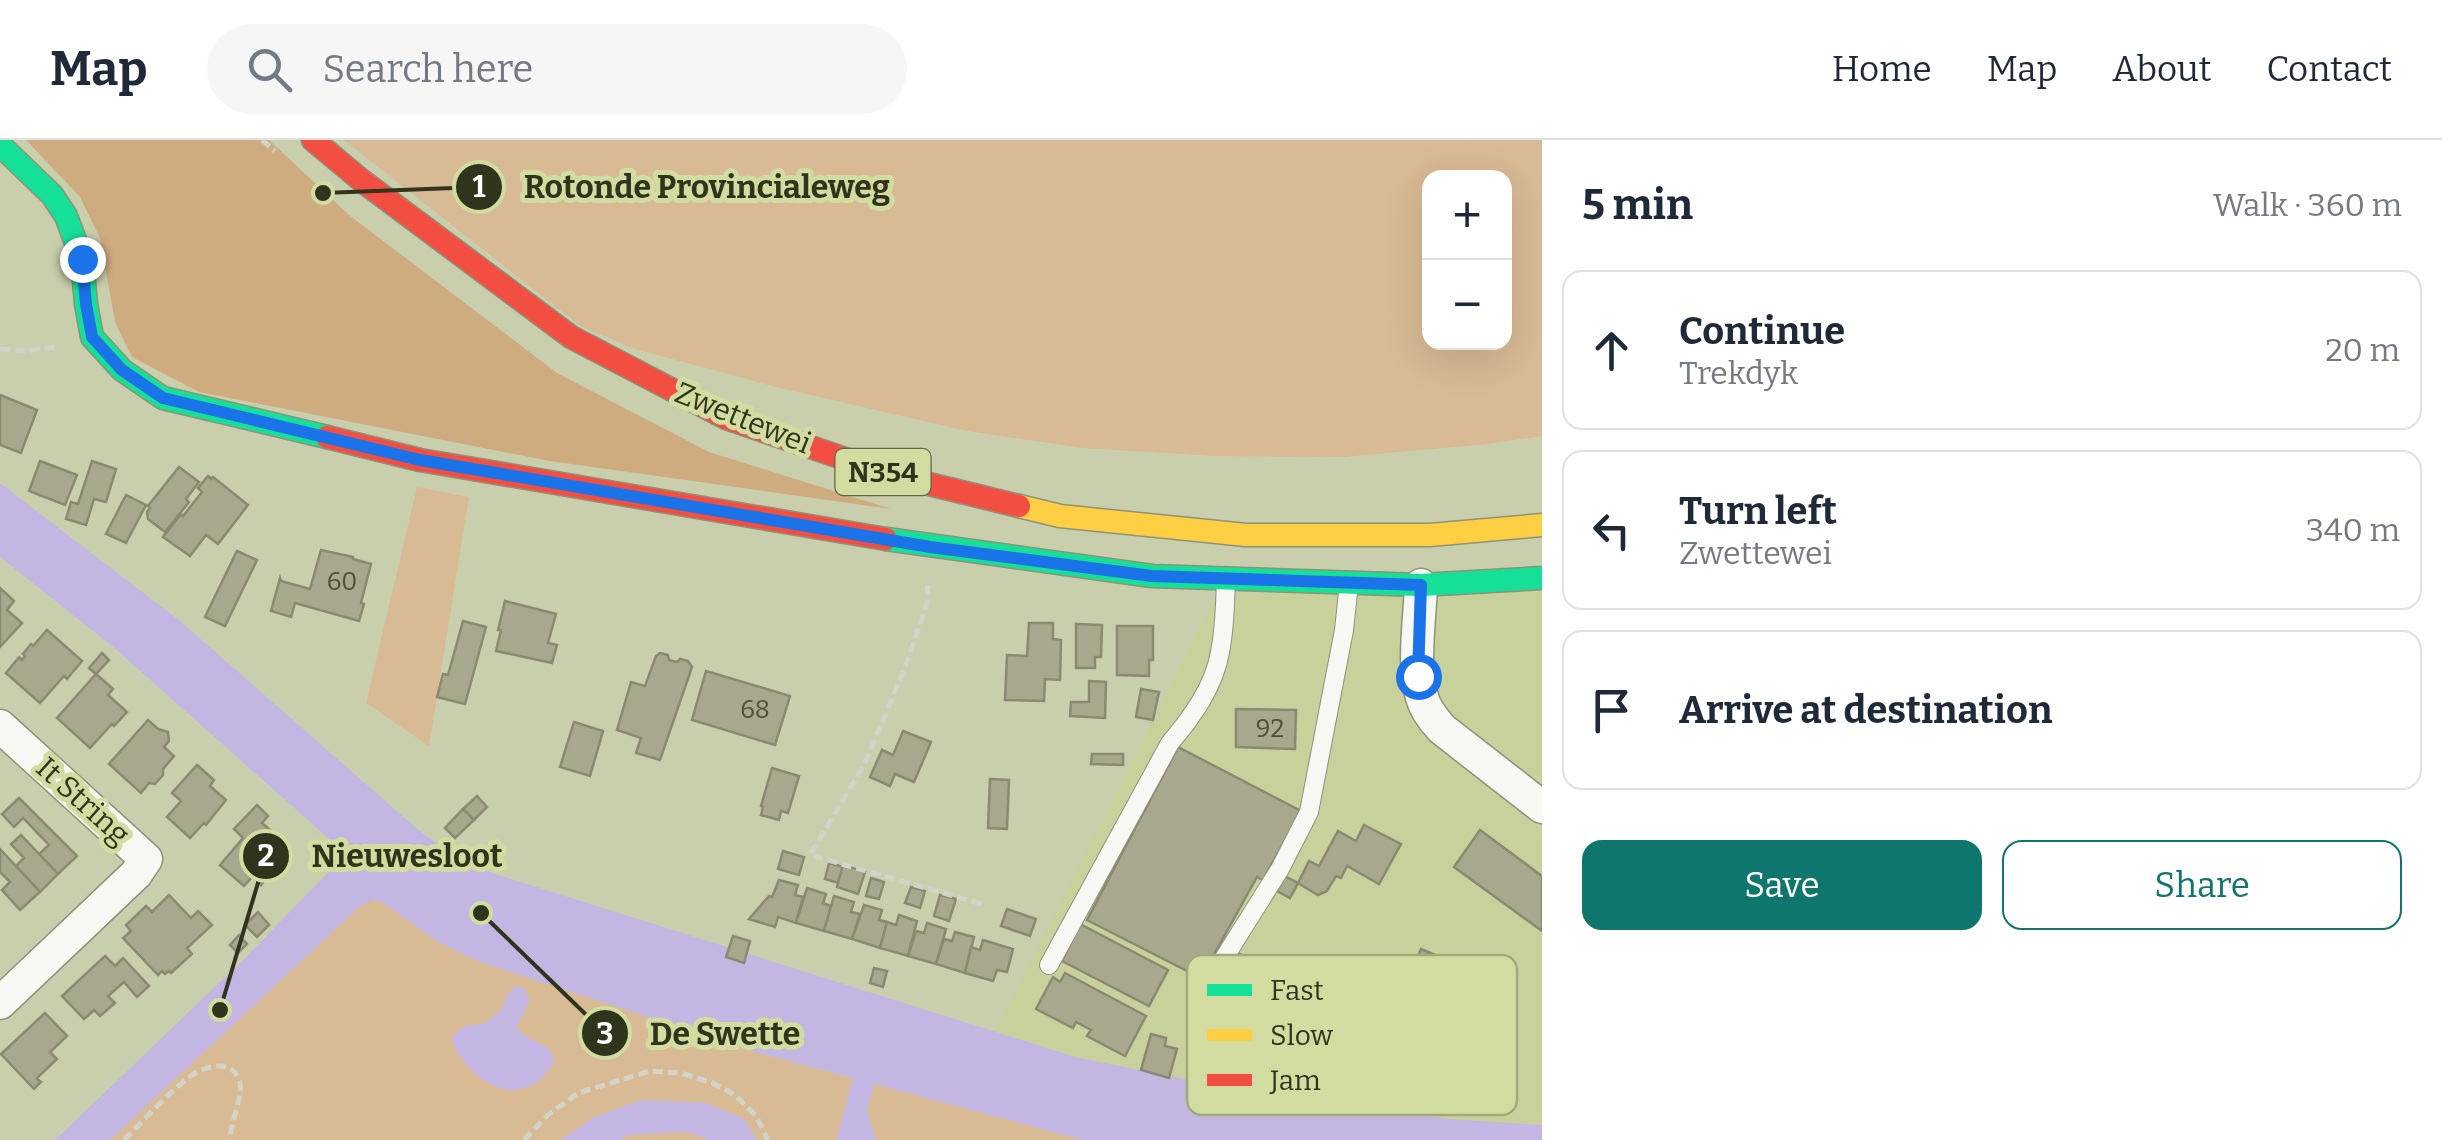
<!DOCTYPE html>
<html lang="en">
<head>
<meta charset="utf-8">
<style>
  body { margin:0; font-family:Bitter,serif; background:#f6f6f7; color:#1f2937 }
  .controls { position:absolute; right:30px; top:30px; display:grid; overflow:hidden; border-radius:20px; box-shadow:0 10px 40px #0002 }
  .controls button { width:90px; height:90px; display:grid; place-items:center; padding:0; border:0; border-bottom:2px solid #e0e1e3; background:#fff; color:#1f2937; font:50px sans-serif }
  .stop { position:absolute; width:30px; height:30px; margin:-22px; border:8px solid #1a73e8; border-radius:50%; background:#fff }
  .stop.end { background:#1a73e8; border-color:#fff; box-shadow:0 2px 10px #0008 }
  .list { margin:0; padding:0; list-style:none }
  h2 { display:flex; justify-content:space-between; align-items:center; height:130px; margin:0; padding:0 40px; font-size:42px }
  h2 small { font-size:32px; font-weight:400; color:#747a83 }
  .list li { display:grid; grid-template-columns:65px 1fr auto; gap:30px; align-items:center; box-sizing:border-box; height:160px; margin:0 20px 20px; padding:0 20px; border:2px solid #e0e1e3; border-radius:20px }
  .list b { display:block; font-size:38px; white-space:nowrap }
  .list p { margin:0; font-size:32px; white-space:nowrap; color:#747a83 }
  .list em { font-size:32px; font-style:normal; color:#747a83 }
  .actions { display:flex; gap:20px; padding:30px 40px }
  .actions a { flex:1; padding:22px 0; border:2px solid #0f766e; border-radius:20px; text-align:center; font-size:35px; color:#0f766e }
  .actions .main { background:#0f766e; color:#fff }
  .icon { flex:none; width:55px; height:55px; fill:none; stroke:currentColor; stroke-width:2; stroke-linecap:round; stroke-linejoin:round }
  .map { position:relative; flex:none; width:1542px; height:1000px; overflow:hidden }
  header { display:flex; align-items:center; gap:60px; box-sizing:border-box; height:140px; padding:0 50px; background:#fff; border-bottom:2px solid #e0e1e3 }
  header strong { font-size:48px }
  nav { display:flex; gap:55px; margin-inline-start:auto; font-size:35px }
  .search { width:700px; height:90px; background:#f6f6f7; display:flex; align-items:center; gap:25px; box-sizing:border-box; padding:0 35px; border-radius:55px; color:#747a83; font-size:38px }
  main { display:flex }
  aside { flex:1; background:#fff }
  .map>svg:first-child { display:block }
  .built { fill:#c8d19c }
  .green { fill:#d8ba94; fill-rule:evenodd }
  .forest { fill:#cfab80 }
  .water { fill:#c3b6e2 }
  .building { fill:#a8a88e; stroke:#8a8a70; stroke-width:2.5 }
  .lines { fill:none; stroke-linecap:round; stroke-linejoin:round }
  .lane-casing { stroke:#8e9278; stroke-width:20 }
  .street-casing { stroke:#8e9278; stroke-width:35 }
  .fast-casing { stroke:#8e9278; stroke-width:25 }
  .slow-casing { stroke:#8e9278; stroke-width:25 }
  .jam-casing { stroke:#8e9278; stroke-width:25 }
  .path { stroke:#d2d4c9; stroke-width:5; stroke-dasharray:10 5; stroke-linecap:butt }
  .lane { stroke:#f7f8f3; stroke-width:18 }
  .street { stroke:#f7f8f3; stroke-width:32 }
  .fast { stroke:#16e098; stroke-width:22 }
  .slow { stroke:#ffcf43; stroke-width:22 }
  .jam { stroke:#f24e42; stroke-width:22 }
  .route { stroke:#1a73e8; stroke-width:12 }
  .labels { text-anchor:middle; stroke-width:10; stroke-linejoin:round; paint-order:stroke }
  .number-label { font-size:25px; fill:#4e5138 }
  .shield { fill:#d2dca0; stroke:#616644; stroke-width:2.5 }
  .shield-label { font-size:28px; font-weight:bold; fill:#30341c }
  .street-label { font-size:30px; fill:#30341c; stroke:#d2dca0 }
  .key { fill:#d2dca0; stroke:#a1aa78; stroke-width:2.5 }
  .key-label { font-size:28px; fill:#30341c }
  .leader { fill:none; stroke:#30341c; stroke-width:4 }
  .callout-dot { fill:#30341c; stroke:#d2dca0; stroke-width:4 }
  .mark-label { font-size:30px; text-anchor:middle; font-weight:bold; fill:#fff }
  .callout-label { font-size:32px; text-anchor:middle; font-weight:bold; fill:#30341c; stroke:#d2dca0; stroke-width:10; stroke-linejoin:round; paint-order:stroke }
</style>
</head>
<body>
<header>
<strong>Map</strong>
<div class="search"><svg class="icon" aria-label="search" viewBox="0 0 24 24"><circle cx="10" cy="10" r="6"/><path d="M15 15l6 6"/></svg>Search here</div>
<nav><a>Home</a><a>Map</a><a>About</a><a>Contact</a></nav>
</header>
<main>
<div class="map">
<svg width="1542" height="1000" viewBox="0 0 1542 1000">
  <rect width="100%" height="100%" fill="#c9cfad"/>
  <polygon class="built" points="1542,448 1542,984 1413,984 986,909 1216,454"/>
  <g class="green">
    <path d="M344 0H1542V296L1488 304 1343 317 1215 316 1082 308 967 291 772 246 635 209 580 186ZM1430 38H1504V202H1430Z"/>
    <polygon points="417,347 469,357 429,606 366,563"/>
    <polygon points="372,760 385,764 438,802 755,912 1083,1000 110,1000 360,766"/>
  </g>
  <polygon class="forest" points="26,0 269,0 349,75 557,233 709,312 891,369 550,321 199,252 132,217 115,182 100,98 80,57"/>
  <g class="water">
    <polygon points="0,343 180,481 415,687 444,709 489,732 1075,917 1264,955 1450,979 1542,985 1542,1000 1083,1000 874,944 867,970 876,1000 836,1000 853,938 755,912 480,822 438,802 385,764 373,760 360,766 110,1000 55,1000 242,821 346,714 112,506 0,417"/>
    <path d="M515 846 524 848 530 860 516 887 522 894 548 908 555 921C531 961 495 957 467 925 458 915 454 910 452 896L465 886 485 883 501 870 506 857Z"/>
    <polygon points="641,960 707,963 744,979 757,1000 709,1000 688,992 629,995 620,1000 560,1000 594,977"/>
  </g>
  <g class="building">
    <polygon points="0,255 37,270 21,313 0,305"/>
    <polygon points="40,321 77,335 65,365 29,351"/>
    <polygon points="92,321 116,329 106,362 94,359 86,385 66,379 71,362 78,364"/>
    <polygon points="179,327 199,342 186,359 189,362 165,392 148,379 147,372 150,368 148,366"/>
    <polygon points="208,336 211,339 213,337 248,365 218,404 206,395 190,416 163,397 181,374 183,376 202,352 198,348"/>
    <polygon points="126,355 146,365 126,403 106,394"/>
    <polygon points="321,410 353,417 353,419 371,424 361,463 364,464 359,481 295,463 291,477 271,471 280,438 281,441 310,449"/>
    <polygon points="237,411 257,420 225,486 205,477"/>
    <polygon points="0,448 14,461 7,470 22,483 0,507"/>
    <polygon points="505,461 556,474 548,503 557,505 552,523 496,511 501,490 498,490"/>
    <polygon points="463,481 486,487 465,564 437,557 443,534 448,535"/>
    <polygon points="1029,483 1053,483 1053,499 1061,500 1060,540 1045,539 1044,561 1005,560 1007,515 1027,516"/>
    <polygon points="1076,484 1102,485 1101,517 1095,517 1095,528 1076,528"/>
    <polygon points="1117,486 1153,486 1153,520 1149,520 1149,536 1117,535"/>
    <polygon points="47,490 82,521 67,539 64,536 40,563 6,533 19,517 22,520 25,516 23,514 31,504 33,506"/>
    <polygon points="102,513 109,520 96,534 89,528"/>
    <polygon points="660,513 668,515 669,520 677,522 680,519 688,521 692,527 660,620 636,613 641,598 617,590 631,542 645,546 656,516"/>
    <polygon points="706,531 790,556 775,605 692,580"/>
    <polygon points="96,534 113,549 108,555 127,572 114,586 112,584 90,608 57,578"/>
    <polygon points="1089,541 1106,542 1105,578 1070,576 1071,562 1089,562"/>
    <polygon points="1141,549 1159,552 1153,580 1136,577"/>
    <polygon points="1236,569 1296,570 1295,609 1236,607"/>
    <polygon points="148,580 158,589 168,592 169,601 164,607 174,616 163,629 163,635 155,644 149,643 141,653 109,624"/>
    <polygon points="574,582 603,591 590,636 560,627"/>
    <polygon points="903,591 931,602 914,642 895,634 890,646 870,637 882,610 893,615"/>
    <polygon points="1178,607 1301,671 1263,740 1257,737 1201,838 1087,780"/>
    <polygon points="1092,614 1123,614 1123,625 1091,624"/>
    <polygon points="197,625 214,640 210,646 226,660 206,685 204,683 190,698 167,677 181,661 172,653"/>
    <polygon points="772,628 799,636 788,673 781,671 779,680 761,675 763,667 761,666"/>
    <polygon points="990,639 1009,640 1007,689 988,688"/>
    <polygon points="477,656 487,667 474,680 463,669"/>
    <polygon points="19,658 77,716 58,734 39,714 49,705 23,678 14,687 2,674"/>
    <polygon points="257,665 268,676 262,683 284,702 269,718 277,726 261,745 253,736 244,746 220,725 243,698 234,689"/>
    <polygon points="463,669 474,680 455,698 445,688"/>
    <polygon points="1364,685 1401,704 1379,744 1347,726 1341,738 1336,736 1327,751 1318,755 1298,743 1309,721 1319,726 1338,691 1356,701"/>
    <polygon points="1480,690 1542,736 1542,791 1454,727"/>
    <polygon points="21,695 58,734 40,752 16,726 24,718 11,704"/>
    <polygon points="0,709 40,752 20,770 2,750 10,742 0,732"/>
    <polygon points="783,711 804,717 799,735 778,729"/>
    <polygon points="829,723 843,727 838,743 825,739"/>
    <polygon points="843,725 865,732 858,754 837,747"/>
    <polygon points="1283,735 1298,743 1290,758 1275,750"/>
    <polygon points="871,738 884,742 879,759 866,756"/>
    <polygon points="779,740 798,745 795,755 803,757 796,783 778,777 775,787 749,779 769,756 772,757"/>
    <polygon points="911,747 925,751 920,768 905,763"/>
    <polygon points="807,748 826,754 823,763 831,766 824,791 796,783"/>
    <polygon points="169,755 191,778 198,771 212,785 187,808 192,814 171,833 169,831 165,834 162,831 158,835 123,798 131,791 126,785 146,766 152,772"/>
    <polygon points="940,755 956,759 949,781 934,776"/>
    <polygon points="834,756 854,762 851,772 860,774 852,799 824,791"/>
    <polygon points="864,765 882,770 879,780 887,782 880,808 852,799"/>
    <polygon points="1007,769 1036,779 1030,796 1001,786"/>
    <polygon points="258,772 269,785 257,797 245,785"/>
    <polygon points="899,775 917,781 908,816 880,808 887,782 896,785"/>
    <polygon points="927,783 946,789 936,824 908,816 916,791 924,793"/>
    <polygon points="1080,784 1168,830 1149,866 1062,821"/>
    <polygon points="955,792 974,797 965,833 936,824 944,799 952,801"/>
    <polygon points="239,795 247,804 238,813 230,805"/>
    <polygon points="733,796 750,801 744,823 726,817"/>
    <polygon points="983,800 1013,809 1007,832 997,830 993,841 965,833 971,807 980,810"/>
    <polygon points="1421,809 1461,826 1421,925 1379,908"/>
    <polygon points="1234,811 1303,847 1286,877 1217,842"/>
    <polygon points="105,816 115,826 123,818 149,846 137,857 124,842 108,856 115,863 100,876 94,870 84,879 62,856"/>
    <polygon points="874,828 887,831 883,847 870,843"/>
    <polygon points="1065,833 1146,876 1125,916 1087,896 1091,890 1076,882 1073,888 1036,869 1053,837 1060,842"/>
    <polygon points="45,873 67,896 50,912 57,919 39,936 37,939 41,942 34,949 1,914"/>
    <polygon points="1151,894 1166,898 1165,906 1177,909 1169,938 1141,930"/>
  </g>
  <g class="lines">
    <g class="lane-casing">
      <g id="lane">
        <path d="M1049 825 1170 603C1192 577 1214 547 1220 512 1225 488 1225 463 1226 439"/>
        <polyline points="1199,858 1280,729 1309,672 1344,490 1349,443"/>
      </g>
    </g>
    <g class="street-casing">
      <g id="street">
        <path d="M1421 445C1420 480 1411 531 1424 563 1428 573 1435 581 1442 589L1542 667"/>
        <polyline points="0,586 146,719 136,734 0,863"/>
      </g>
    </g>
    <g class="fast-casing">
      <g id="fast">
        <polyline points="0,5 52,55 66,76 82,119 86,164 92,197 122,230 163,258 327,297"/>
        <polyline points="886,399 1152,436 1421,445 1542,438"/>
      </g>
    </g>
    <g class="slow-casing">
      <polyline id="slow" points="1019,366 1060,376 1246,395 1430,395 1542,385"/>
    </g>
    <g class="jam-casing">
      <g id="jam">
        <polyline points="313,0 361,40 571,197 726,278 892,335 1019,366"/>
        <polyline points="327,297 420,320 886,399"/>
      </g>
    </g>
    <g class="path">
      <polyline points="262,0 275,11"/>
      <polyline points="0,209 25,211 56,207"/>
      <polyline points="928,445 927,464 904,530 864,625 810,715 985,765"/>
      <path d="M124 1000C144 980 169 952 192 935 205 926 231 919 239 939 245 952 230 983 230 1000"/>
      <polyline points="524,1000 548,975 578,953 650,931 681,933 713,943 735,955 756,976 768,1000"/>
    </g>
    <use href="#lane" class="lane"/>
    <use href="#street" class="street"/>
    <use href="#fast" class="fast"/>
    <use href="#slow" class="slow"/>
    <use href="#jam" class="jam"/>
  </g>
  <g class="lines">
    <polyline class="route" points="82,119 86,164 92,197 122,230 163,258 420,320 930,407 1152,436 1421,445 1418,536"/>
  </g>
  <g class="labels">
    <g class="number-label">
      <text x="342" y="450">60</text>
      <text x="755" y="578">68</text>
      <text x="1270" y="597">92</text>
    </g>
    <rect class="shield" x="835.5" y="309" width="95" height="46" rx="8"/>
    <g class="shield-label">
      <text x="883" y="342">N354</text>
    </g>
    <g class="street-label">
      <text transform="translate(743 278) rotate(22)" y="10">Zwettewei</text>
      <text transform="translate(83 661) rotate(42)" y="10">It String</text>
    </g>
  </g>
  <rect x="1187" y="815" width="330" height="160" rx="15" class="key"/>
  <rect x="1207" y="844" width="45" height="12" fill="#16e098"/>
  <rect x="1207" y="889" width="45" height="12" fill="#ffcf43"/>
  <rect x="1207" y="934" width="45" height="12" fill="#f24e42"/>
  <g class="key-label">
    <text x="1270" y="860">Fast</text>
    <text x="1270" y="905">Slow</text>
    <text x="1270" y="950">Jam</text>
  </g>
  <path class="leader" d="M323 53L479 47M220 870L266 716M481 773L605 893"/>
  <g class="callout-dot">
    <circle cx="323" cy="53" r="10"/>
    <circle cx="220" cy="870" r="10"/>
    <circle cx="481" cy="773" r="10"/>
    <circle cx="479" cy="47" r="25"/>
    <circle cx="266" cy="716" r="25"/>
    <circle cx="605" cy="893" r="25"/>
  </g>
  <g class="mark-label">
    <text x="479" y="57">1</text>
    <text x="266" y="726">2</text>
    <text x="605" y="904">3</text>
  </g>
  <g class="callout-label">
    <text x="707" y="58">Rotonde Provincialeweg</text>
    <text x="407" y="727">Nieuwesloot</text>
    <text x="725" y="905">De Swette</text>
  </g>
</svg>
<div class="controls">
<button>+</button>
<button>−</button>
</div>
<div class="stop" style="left:1418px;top:536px"></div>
<div class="stop end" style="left:82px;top:119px"></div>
</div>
<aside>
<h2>5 min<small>Walk · 360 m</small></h2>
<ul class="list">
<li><svg class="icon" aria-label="ahead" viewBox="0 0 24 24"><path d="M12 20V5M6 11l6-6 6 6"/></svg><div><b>Continue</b><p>Trekdyk</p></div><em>20 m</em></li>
<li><svg class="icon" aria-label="left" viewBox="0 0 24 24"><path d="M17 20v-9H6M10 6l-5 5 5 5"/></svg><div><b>Turn left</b><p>Zwettewei</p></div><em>340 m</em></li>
<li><svg class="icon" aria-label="arrive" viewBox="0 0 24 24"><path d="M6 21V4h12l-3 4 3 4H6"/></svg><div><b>Arrive at destination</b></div></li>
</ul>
<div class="actions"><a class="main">Save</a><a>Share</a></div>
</aside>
</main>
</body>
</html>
